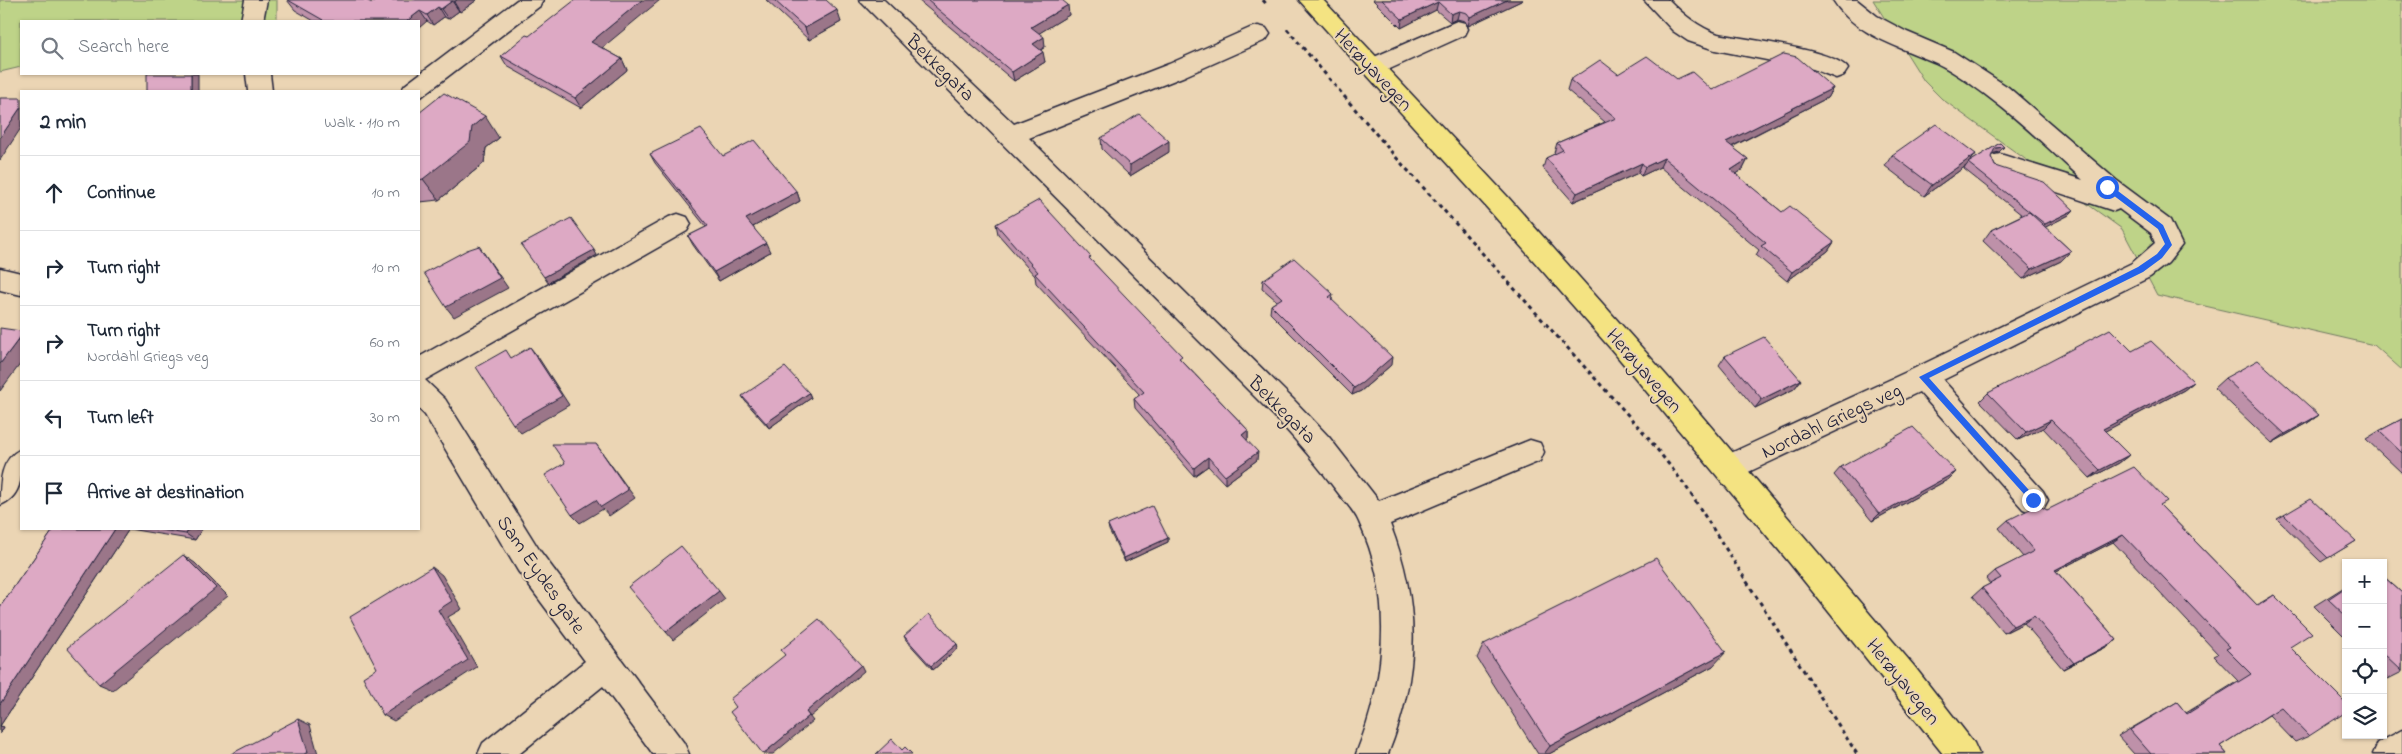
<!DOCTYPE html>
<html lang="en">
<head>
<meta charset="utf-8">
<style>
  body { margin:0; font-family:"Indie Flower",sans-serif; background:#f6f6f7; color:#1f2937 }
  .controls { position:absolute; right:15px; bottom:15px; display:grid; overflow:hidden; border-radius:0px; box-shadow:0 1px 4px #0004 }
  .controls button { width:45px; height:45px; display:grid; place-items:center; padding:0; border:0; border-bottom:1px solid #e0e1e3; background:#fff; color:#1f2937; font:25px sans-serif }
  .stop { position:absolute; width:15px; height:15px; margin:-11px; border:4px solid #2563eb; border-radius:50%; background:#fff }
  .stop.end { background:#2563eb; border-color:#fff; box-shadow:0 1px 5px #0008 }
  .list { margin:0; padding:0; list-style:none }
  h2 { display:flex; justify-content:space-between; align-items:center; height:65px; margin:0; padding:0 20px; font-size:21px }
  h2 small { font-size:16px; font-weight:400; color:#747a83 }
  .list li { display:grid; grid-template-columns:32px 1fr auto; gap:15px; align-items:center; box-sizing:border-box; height:75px; padding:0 20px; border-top:1px solid #e0e1e3 }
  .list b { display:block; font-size:19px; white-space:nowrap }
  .list p { margin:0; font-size:16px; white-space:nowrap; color:#747a83 }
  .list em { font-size:16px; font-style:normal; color:#747a83 }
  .icon { flex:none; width:28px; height:28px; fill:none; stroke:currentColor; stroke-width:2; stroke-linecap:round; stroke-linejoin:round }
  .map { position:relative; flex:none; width:2402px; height:754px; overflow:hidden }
  .search { position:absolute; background:#fff; box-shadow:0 1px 4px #0004; left:20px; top:20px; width:400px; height:55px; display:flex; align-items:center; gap:12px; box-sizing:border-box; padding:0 18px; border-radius:0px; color:#747a83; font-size:19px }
  .panel { position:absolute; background:#fff; box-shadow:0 1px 4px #0004; left:20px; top:90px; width:400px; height:440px; border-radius:0px }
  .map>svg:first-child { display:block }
  .green { fill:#bed388; stroke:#707a62 }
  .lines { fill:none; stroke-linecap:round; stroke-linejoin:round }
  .minor-casing { stroke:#22223b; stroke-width:3 }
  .highway-casing { stroke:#22223b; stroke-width:3 }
  .path { stroke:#22223b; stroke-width:3; stroke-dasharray:4 4; stroke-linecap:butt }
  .minor { fill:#ebd5b4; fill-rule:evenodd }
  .highway { fill:#f4e382; fill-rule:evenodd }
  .wall { fill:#be91a9; stroke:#22223b }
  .shaded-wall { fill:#9b7689; stroke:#22223b }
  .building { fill:#dda9c4; stroke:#22223b }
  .route { fill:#2563eb }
  .labels { text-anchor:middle; stroke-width:4; stroke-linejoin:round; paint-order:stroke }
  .street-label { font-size:20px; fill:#22223b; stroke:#ebd5b4 }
</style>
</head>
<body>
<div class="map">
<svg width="2402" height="754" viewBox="0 0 2402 754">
  <rect width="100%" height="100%" fill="#ebd5b4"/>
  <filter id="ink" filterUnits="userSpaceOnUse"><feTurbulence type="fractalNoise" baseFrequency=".02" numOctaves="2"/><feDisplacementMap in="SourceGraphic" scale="10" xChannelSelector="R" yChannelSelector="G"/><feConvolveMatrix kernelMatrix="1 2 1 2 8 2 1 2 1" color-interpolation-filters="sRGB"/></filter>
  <g filter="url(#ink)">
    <g class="green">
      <polygon points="0,0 277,0 277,17 275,21 21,21 21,67 0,72"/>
      <polygon points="1873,0 2402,0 2402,370 2374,345 2157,295 2122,229 1942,99 1924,81"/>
    </g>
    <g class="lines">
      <g class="minor-casing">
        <g id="minor">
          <polygon points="245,0 267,0 263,21 241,21"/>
          <polygon points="517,0 543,0 540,6 421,97 419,98 419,91 401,91 405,85"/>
          <path d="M859 0H884L1014 124 1169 64 1250 28 1258 26 1266 28 1270 34 1266 40 1185 76 1029 138 1293 399 1329 437 1379 501 1530 440 1540 443 1544 452 1540 461 1390 524C1421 604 1420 674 1388 754H1356C1386 680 1394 597 1359 522 1355 512 1346 503 1339 494 1319 467 1297 441 1274 416Z"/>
          <path d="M1644 0H1669C1684 15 1698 27 1718 34 1743 39 1837 50 1848 69L1844 75 1836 78 1813 69 1715 50 1688 41 1673 31Z"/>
          <path d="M1833 0H1857L1877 16 1907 32 1954 52 2008 87 2116 180 2170 220 2182 245 2168 263 2150 277 1943 380 2043 491 2048 500 2043 509 2033 513 2023 509 1919 392 1740 476 1730 480 1720 476 1716 467 1720 458 1913 369 2132 263 2155 243 2151 233 2119 209 2114 211 1991 170 1988 163 1991 156 2000 154 2083 180C2053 153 2023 123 1991 99 1974 86 1955 72 1936 63 1901 47 1854 35 1833 0Z"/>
          <polygon points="1457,21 1465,23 1468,29 1465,35 1381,73 1373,76 1365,73 1361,67 1365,61"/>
          <polygon points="246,74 270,74 272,91 248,91"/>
          <polygon points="678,214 687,217 691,224 687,231 425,380 445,399 540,551 684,743 689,754 653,754 603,686 519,754 478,754 483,743 585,661 518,571 425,415 419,409 419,357 669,217"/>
          <polygon points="0,268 21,273 21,295 0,290"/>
          <path d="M21 449C22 472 24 496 0 505 0 482 0 459 21 449Z"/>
          <polygon points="2402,730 2402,754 2373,754 2378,743"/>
        </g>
      </g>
      <g class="highway-casing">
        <polygon id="highway" points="1299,0 1323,0 1507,196 1690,402 1914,666 1974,743 1979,754 1943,754 1788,561 1611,349 1489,210"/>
      </g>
      <g class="path">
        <polyline points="1263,0 1267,5"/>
        <polyline points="1287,29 1394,155 1645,434 1685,485 1857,754"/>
      </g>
      <use href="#minor" class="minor"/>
      <use href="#highway" class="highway"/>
    </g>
    <g class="wall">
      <polygon points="287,0 372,3 477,0 460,12 459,11 448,19 444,17 433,25 427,21 314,21 295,10"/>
      <polygon points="766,0 826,0 841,22 809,40"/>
      <polygon points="918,0 1062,0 1069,15 1039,33 1045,47 1041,50 1045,62 1014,81"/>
      <polygon points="1373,0 1523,0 1468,26 1465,21 1457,19 1450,22 1436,10 1401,28"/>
      <polygon points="529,36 602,48 622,59 627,70 581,108 507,66 501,56"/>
      <polygon points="1618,74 1677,79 1712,90 1833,88 1827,98 1732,147 1748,159 1743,169 1735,174 1782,212 1834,242 1828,251 1787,281 1756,255 1759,250 1660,167 1641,176 1638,173 1573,202 1543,168 1546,158 1555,154 1554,153 1557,143 1605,122 1567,90 1570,80"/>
      <polygon points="419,113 499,138 486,148 484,163 439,200 420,202 419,203"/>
      <polygon points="1101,138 1169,152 1130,176 1102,149"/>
      <polygon points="2000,143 1999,152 1992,154 1991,157 1995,166 2074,210 2069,215 2045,227 2071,251 2061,261 2023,279 1983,241 1991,230 2022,215 1964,169 1966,166 1924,196 1885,166 1892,155 1976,154 1970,162"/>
      <polygon points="650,154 723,156 797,192 800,201 753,227 770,252 719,281 693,245 688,236 706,227 655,163"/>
      <polygon points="996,224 1092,261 1182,361 1248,430 1248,439 1246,440 1257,460 1225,484 1208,466 1194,476 1135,408 1134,399 1140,395 1036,283 1035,276 998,234"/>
      <polygon points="1263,280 1333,294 1332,300 1391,365 1361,391 1352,395 1270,313 1271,305 1277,301 1262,288"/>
      <polygon points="2132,351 2194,382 2184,390 2105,431 2129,455 2119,463 2090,478 2043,428 2018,440 1980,401 1988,393"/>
      <polygon points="1725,356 1801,380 1794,389 1755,408 1719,365"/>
      <polygon points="2225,378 2319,415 2306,424 2272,443 2214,388"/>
      <polygon points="809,393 811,398 769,428 745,401 742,396"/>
      <polygon points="2402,419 2402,473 2366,439 2379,431"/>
      <polygon points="1841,467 1949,479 1872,521 1834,475"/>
      <polygon points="2161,506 2257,605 2274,595 2290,647 2309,736 2295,742 2269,715 2220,746 2227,754 2134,754 2118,736 2177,702 2186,713 2238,681 2214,656 2218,654 2113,542 2056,571 2117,640 2106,647 2063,669 2024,623 2004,633 1973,596 1982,588 1990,584 1986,579 1995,571 2023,557 1999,528 2008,520 2047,510"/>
      <polygon points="2284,515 2356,541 2321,562 2277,519"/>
      <polygon points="1108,525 1168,538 1168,542 1125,562 1109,530"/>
      <polygon points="54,529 202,529 195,540 129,529 0,726 4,727 0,734 0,607"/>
      <polygon points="2383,576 2402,593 2402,672 2388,679 2383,674"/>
      <polygon points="2346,586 2346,638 2314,606"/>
      <polygon points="904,636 957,644 958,648 933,670 906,640"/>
      <polygon points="1484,644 1713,666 1549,754 1538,754 1477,658"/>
    </g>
    <g class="shaded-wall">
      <polygon points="457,0 477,0 460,12 454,2"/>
      <polygon points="642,0 660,0 596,53 591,42"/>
      <polygon points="1507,0 1523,0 1468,26 1470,17"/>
      <polygon points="452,1 459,11 448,19 441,9"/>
      <polygon points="1438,2 1436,10 1401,28 1402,19"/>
      <polygon points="1068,5 1069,15 1033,37 1031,27"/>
      <polygon points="438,7 444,17 433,25 427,15"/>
      <polygon points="837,10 841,22 809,40 805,28"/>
      <polygon points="420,11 427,21 419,28 419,21 407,21"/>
      <polygon points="1459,11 1457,19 1450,22 1451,14"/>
      <polygon points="1044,37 1045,47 1035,53 1033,44"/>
      <polygon points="1043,52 1045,62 1014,81 1012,72"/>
      <polygon points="622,59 627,70 581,108 575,98"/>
      <rect x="191" y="74" width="7" height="17"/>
      <polygon points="1833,88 1827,98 1721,152 1726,142"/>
      <polygon points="21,107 21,128 0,160 0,138"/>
      <polygon points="485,116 499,138 486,148 484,163 439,200 423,179 472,127"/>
      <polygon points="1169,141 1169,152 1130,176 1130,165"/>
      <polygon points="2004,147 1999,152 1991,154 1995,148"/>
      <polygon points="1976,154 1966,166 1924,196 1932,185"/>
      <polygon points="1664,158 1660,167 1641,176 1645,167"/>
      <polygon points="1748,159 1743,169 1726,180 1731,170"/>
      <polygon points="1642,163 1638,173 1573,202 1577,193"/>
      <polygon points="797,192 800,201 751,228 746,219"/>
      <polygon points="2074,210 2069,215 2040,230 2045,224"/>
      <polygon points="1834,242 1828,251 1787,281 1792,272"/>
      <polygon points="766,243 770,252 719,281 714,272"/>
      <polygon points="479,246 508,288 454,317 446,307"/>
      <polygon points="594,250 597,255 548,283 544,277"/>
      <polygon points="2071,251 2061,261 2023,279 2032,269"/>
      <polygon points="21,336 21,363 0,391 0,364"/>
      <polygon points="530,347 538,357 569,405 521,433 513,424"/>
      <polygon points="1392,357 1391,365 1361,391 1352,395 1354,388"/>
      <polygon points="1801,380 1794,389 1755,408 1762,399"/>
      <polygon points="2194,382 2184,390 2094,437 2103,429"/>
      <polygon points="809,393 811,398 769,428 766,423"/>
      <polygon points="2319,415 2306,424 2272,443 2285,434"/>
      <polygon points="2051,420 2043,428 2018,440 2026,432"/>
      <polygon points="1248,430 1248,439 1241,444 1242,435"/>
      <polygon points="596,444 635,498 609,516 603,509 580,523 572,515"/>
      <polygon points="1258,452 1257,460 1225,484 1225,476"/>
      <polygon points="2129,455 2119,463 2090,478 2100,470"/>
      <polygon points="1208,457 1208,466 1194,476 1194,468"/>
      <polygon points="1956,472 1949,479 1872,521 1879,514"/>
      <polygon points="115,529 129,529 0,726 4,727 0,734 0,704"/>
      <polygon points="189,529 202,529 195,540 186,534"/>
      <polygon points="2123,535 2113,542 2045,577 2055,570"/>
      <polygon points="1168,538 1168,542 1125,562 1124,558"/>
      <polygon points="183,555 195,563 228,596 113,690 99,684"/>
      <polygon points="432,567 442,575 462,609 448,617 477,667 394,721 383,715 438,610"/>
      <polygon points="719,591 725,599 673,640 666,632"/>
      <polygon points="2034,616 2024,623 2004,633 2013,626"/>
      <polygon points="2117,640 2106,647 2063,669 2074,663"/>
      <polygon points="957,644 958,648 933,670 931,666"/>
      <polygon points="1726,652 1713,666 1549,754 1544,754 1550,746"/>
      <polygon points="861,665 864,671 810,717 806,712"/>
      <polygon points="809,716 813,721 773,754 763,754"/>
      <polygon points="298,719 310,725 318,754 304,754"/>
    </g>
    <g class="building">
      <polygon points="288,0 366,0 372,3 376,0 457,0 454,2 452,1 441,9 438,7 427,15 420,11 407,21 322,21 323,20"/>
      <polygon points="575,0 642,0 591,42 622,59 575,98 501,56 526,35 529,36"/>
      <polygon points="774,0 826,0 837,10 805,28"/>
      <polygon points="927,0 1062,0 1068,5 1031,27 1044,37 1033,44 1043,52 1012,72"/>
      <polygon points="1382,0 1507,0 1470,17 1467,13 1459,11 1451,14 1438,2 1402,19"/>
      <polygon points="1784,54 1797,57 1833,88 1726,142 1748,159 1731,170 1782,212 1790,206 1834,242 1792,272 1761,246 1766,243 1664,158 1645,167 1642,163 1577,193 1546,158 1563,150 1557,143 1616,118 1570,80 1600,60 1618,74 1647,56 1677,79 1692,72 1712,90"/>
      <rect x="147" y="74" width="44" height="17"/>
      <polygon points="444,93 485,116 472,127 470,142 423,179 419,180 419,113"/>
      <polygon points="0,98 21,98 21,107 0,138"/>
      <polygon points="1139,114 1169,141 1130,165 1101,138"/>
      <polygon points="1936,124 1976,154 1932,185 1892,155"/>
      <polygon points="701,129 723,156 754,140 797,192 746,219 766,243 714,272 688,236 708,226 650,154"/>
      <polygon points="2000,143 2004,147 1995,148 1991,157 1995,166 2044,182 2074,210 2045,224 1968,163"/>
      <polygon points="1039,200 1091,257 1089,258 1182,356 1179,358 1248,430 1242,435 1258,452 1225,476 1208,457 1194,468 1134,399 1144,392 1035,274 1038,272 996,224"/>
      <polygon points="2029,212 2071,251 2032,269 1991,230"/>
      <polygon points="571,218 594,250 544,277 521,245"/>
      <polygon points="479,246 500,278 446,307 424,273 467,250"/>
      <polygon points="1294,258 1333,294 1329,297 1392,357 1362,383 1354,388 1271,305 1282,298 1263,280"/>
      <polygon points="0,328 21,331 21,336 0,364"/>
      <polygon points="2110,329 2132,351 2151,341 2194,382 2103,429 2129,455 2100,470 2051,420 2026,432 1988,393"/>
      <polygon points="1764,337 1801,380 1762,399 1725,356"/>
      <polygon points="530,347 562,396 513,424 476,367 506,350 511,358"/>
      <polygon points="2258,360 2319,415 2285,434 2225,378"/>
      <polygon points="785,367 809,393 766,423 742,396"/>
      <polygon points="2402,419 2402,453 2379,431"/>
      <polygon points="1913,427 1956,472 1879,514 1841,467"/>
      <polygon points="552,444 596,444 628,490 601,507 596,500 572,515 545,475 565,463"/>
      <polygon points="2134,467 2167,501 2160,505 2258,606 2274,595 2312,633 2290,647 2346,703 2346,712 2309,736 2281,707 2220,746 2227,754 2151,754 2130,730 2177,702 2187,714 2251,674 2226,649 2230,647 2123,535 2055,570 2117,640 2074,663 2034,616 2013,626 1982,588 2001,578 1995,571 2034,551 2008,520 2038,505 2047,510"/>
      <polygon points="2311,499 2356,541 2328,558 2284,515"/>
      <polygon points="1152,506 1168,538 1124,558 1108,525"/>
      <polygon points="54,529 115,529 0,704 0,607"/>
      <polygon points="155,529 189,529 186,534"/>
      <polygon points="681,546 719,591 666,632 628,587"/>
      <polygon points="183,555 216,588 99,684 67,648"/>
      <polygon points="1656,558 1726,652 1550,746 1484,644"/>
      <polygon points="432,567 452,601 438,610 468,660 383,715 363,677 377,668 350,617"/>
      <polygon points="2383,576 2402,593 2402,671 2383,653"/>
      <polygon points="2346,587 2346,616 2328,599"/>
      <polygon points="929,614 957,644 931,666 904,636"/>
      <polygon points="819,619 861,665 806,712 809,716 763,754 730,712 736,707 730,699 785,655 781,650"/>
      <polygon points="298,719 308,752 304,754 231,754"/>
      <polygon points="892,739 902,750 905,747 912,754 876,754"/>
    </g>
  </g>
  <polygon class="route" points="2105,185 2110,185 2163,225 2172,245 2162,258 2143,272 1929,378 2036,498 2036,503 2033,504 1919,377 2138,267 2157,254 2165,244 2158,229 2105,189"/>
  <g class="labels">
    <g class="street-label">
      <text transform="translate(941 67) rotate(44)" y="7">Bekkegata</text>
      <text transform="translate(1374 69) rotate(47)" y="7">Herøyavegen</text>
      <text transform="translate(1645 370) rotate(49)" y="7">Herøyavegen</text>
      <text transform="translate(1283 409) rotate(45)" y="7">Bekkegata</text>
      <text transform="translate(1831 420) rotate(-25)" y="7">Nordahl Griegs veg</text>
      <text transform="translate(542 574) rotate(55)" y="7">Sam Eydes gate</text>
      <text transform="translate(1904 681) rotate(51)" y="7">Herøyavegen</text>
    </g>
  </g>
</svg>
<div class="controls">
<button>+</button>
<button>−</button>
<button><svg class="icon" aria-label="locate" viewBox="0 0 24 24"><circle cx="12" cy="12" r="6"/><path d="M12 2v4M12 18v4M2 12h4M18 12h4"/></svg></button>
<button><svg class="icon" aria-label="layers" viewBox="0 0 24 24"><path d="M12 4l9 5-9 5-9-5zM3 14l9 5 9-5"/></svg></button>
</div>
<div class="stop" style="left:2107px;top:187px"></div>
<div class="stop end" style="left:2033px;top:500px"></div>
<div class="search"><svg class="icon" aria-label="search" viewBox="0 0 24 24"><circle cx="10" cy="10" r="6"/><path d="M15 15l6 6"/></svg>Search here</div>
<section class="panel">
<h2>2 min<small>Walk · 110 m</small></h2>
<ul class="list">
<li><svg class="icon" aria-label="ahead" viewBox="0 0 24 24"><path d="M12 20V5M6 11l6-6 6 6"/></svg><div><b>Continue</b></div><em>10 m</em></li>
<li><svg class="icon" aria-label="right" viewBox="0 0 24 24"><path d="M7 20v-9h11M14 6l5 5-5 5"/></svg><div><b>Turn right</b></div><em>10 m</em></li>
<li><svg class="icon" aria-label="right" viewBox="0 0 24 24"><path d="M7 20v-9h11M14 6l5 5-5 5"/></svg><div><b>Turn right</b><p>Nordahl Griegs veg</p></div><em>60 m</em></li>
<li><svg class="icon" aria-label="left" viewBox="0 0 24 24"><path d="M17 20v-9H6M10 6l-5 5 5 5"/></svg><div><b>Turn left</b></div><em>30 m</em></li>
<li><svg class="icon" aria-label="arrive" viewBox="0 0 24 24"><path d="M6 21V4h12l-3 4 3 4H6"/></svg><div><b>Arrive at destination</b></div></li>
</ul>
</section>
</div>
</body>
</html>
